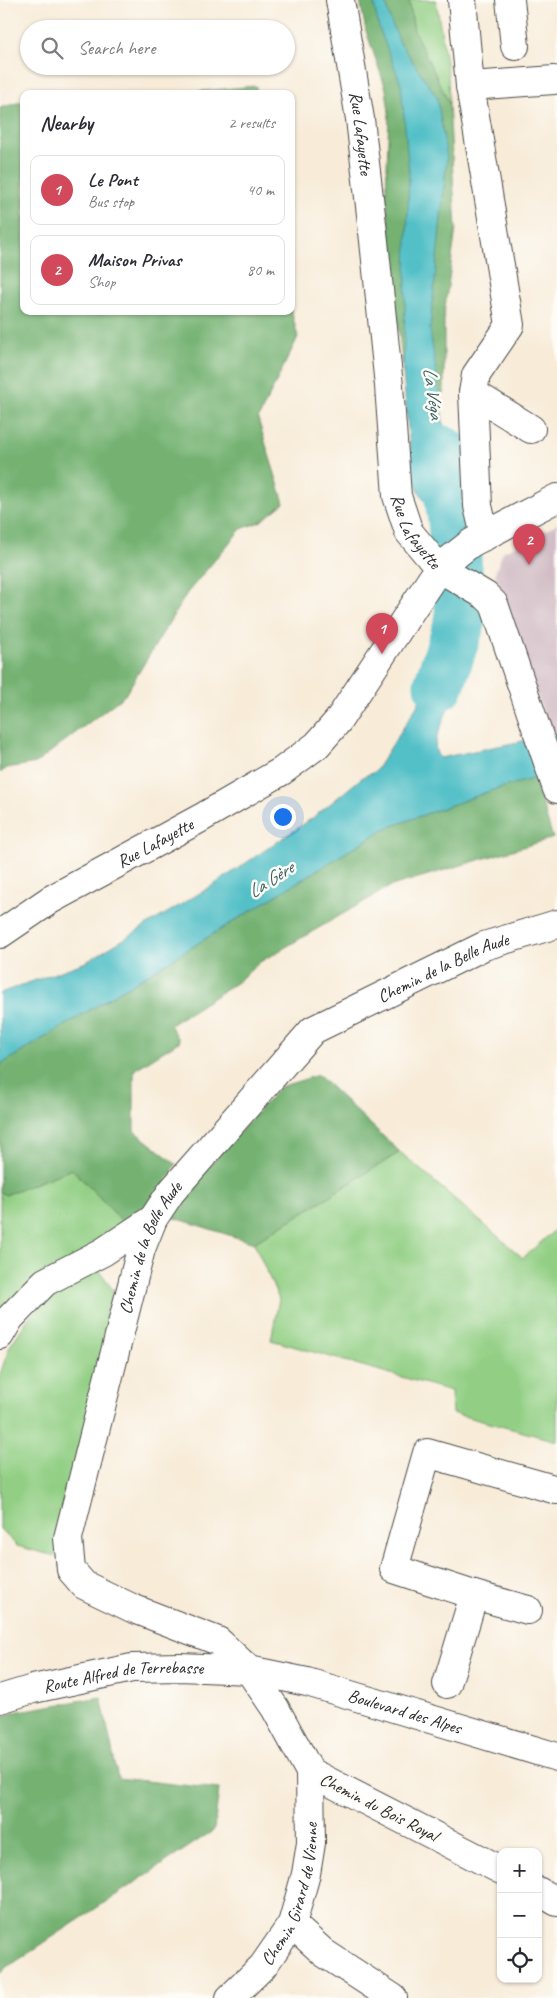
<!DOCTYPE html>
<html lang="en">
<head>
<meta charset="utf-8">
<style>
  body { margin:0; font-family:Caveat,sans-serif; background:#f7f7f7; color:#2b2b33 }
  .controls { position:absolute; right:15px; bottom:15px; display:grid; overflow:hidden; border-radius:10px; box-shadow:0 1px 4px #0004 }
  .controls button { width:45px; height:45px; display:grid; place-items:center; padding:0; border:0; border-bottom:1px solid #e1e1e2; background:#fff; color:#2b2b33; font:25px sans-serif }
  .you { position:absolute; left:282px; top:816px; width:18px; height:18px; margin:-12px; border:4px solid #fff; border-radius:50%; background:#1a73e8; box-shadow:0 0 0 8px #1a73e833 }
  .badge { display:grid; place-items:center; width:32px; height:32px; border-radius:50%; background:#d1495b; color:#fff; font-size:16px; font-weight:700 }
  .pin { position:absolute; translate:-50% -41px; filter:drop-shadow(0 1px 2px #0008) }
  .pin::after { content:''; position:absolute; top:26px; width:18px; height:15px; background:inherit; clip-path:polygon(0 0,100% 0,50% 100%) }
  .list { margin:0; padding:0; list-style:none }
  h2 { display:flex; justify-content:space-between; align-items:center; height:65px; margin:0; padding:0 20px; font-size:21px }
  h2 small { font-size:16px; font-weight:400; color:#7c7c81 }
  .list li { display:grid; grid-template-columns:32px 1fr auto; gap:15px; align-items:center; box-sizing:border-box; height:70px; margin:0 10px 10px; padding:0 10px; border:1px solid #e1e1e2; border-radius:10px }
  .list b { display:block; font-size:19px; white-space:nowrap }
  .list p { margin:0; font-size:16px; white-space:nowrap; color:#7c7c81 }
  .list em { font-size:16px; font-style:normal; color:#7c7c81 }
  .icon { flex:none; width:28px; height:28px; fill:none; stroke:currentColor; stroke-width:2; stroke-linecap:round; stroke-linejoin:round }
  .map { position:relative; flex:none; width:557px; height:1998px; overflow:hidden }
  .search { position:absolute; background:#fff; box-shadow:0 1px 4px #0004; left:20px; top:20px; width:275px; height:55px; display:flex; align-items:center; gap:12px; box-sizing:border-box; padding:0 18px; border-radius:28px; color:#7c7c81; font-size:19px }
  .panel { position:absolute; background:#fff; box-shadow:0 1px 4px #0004; left:20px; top:90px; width:275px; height:225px; border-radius:10px }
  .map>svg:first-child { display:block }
  .industrial { fill:#d2bdc6 }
  .green { fill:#92cf84; stroke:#5e7d58 }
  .forest { fill:#75b272; stroke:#506e4e }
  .water { fill:#52c0c7; stroke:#3e7679 }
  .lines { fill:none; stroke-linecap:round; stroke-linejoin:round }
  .river { stroke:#52c0c7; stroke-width:51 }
  .minor-casing { stroke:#4a4845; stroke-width:30 }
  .major-casing { stroke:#4a4845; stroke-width:30 }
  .minor { stroke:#fff; stroke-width:28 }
  .major { stroke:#fff; stroke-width:28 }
  .labels { text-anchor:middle; stroke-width:5; stroke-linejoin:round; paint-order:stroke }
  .street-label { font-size:18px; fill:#2b2b2b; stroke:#fdfcf7 }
  .water-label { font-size:19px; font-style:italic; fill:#395f62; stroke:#fdfcf7 }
</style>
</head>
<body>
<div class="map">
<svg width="557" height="1998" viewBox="0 0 557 1998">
  <rect width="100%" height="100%" fill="#fdfcf7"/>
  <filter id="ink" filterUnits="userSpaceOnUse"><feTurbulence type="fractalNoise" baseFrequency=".02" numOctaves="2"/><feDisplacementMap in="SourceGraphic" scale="10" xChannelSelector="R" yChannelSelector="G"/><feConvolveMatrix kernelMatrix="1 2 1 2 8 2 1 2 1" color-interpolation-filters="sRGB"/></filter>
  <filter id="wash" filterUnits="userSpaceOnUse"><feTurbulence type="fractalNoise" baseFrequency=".0096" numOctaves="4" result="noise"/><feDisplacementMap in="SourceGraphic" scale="20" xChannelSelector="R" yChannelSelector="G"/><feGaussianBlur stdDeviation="1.12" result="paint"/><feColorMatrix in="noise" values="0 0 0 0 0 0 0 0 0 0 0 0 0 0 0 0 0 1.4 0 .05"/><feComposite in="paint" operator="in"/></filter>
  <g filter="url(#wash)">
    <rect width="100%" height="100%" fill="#f8ecd9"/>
    <polygon class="industrial" points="557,524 557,734 551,735 495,573 503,552"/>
    <g class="green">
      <polygon points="409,0 436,0 448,75 449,103 414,31"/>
      <polygon points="400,1152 523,1258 557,1228 557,1441 452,1413 451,1391 271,1340 279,1299 254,1243"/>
      <polygon points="72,1169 125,1224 0,1309 0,1191 5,1195"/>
      <polygon points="96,1265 119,1299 55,1556 17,1546 0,1529 0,1374 10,1346 30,1316 72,1277"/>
    </g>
    <g class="forest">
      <polygon points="360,0 409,0 414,31 449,103 456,229 444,314 444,393 429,395 403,373 386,195 389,112 386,89 366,31"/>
      <polygon points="256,86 257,94 168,94"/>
      <polygon points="24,101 24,311 291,310 298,337 258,419 284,503 260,522 241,529 187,593 125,695 36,763 7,768 0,773 0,108"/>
      <polygon points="534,778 553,838 391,886 260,962 236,983 170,1025 180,1041 134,1070 134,1131 176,1164 150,1210 125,1224 72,1169 5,1195 0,1191 0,1065 384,829 496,789"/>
      <polygon points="318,1075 400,1152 254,1243 169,1216 177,1202 280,1087"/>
      <polygon points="101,1697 118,1778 219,1789 214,1830 0,1972 0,1718 14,1712"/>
    </g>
    <g class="water">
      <polygon points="373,0 385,0 390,19 400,43 437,97 447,158 430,329 456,512 453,520 431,510 418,490 412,470 403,373 409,172 401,84 379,28"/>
      <path d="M457 619H463L470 649 437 737C435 746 434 751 440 758L557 734V772L496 789 384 829 0 1065V993L86 962 215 884 314 817 364 776 375 772 417 706Z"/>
    </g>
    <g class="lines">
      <polyline class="river" points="439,685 461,619 453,520 443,451"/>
    </g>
  </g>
  <g filter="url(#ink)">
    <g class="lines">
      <g class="minor-casing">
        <g id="minor">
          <polyline points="462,0 470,86 510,325 476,375 473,393 478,506 485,536"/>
          <polyline points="510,0 515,46"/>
          <polyline points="470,86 554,80"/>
          <polyline points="473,393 531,429"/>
          <polyline points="439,568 486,596 494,604 557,789"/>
          <polyline points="0,1335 10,1318 45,1282 103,1252 153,1219"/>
          <polyline points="474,1595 528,1610"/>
          <polyline points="447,1684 474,1595 394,1569 427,1453 557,1490"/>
          <path id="s1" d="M0 1699 33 1689 132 1668 180 1667 249 1670 307 1682 557 1757"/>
          <path id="s2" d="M501 1870 310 1772 275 1708 249 1670 218 1641 132 1608 84 1585 71 1570 68 1538 141 1249 153 1219 171 1192 313 1030 484 946 557 924"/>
          <polyline points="538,1891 557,1902"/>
          <polyline points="292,1924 324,1953 393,1998"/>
          <path id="s3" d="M230 1998 263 1966 292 1924 306 1874 311 1843 310 1772"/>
        </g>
      </g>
      <g class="major-casing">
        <g id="major">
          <path id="s4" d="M340 0 360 119 374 241 389 386 397 496 409 532 439 568"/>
          <path id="s5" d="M0 934 50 900 201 818 282 771 317 745 338 721 439 568 471 543 557 498"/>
        </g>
      </g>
      <use href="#minor" class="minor"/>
      <use href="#major" class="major"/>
    </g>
  </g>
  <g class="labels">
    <g class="street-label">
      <text dy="6" stroke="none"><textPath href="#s4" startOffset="135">Rue Lafayette</textPath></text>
      <text dy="6" stroke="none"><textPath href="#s4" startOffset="540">Rue Lafayette</textPath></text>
      <text dy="6" stroke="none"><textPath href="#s5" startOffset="180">Rue Lafayette</textPath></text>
      <text dy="6" stroke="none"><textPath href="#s2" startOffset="1296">Chemin de la Belle Aude</textPath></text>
      <text dy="6" stroke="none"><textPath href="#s2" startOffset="876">Chemin de la Belle Aude</textPath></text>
      <text dy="6" stroke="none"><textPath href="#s1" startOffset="126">Route Alfred de Terrebasse</textPath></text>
      <text dy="6" stroke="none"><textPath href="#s1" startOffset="414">Boulevard des Alpes</textPath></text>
      <text transform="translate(379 1807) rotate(27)" y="6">Chemin du Bois Royal</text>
      <text dy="6" stroke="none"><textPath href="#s3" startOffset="125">Chemin Girard de Vienne</textPath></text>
    </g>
    <g class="water-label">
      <text transform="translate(434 393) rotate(82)" y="7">La Véga</text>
      <text transform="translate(270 879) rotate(-33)" y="7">La Gère</text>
    </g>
  </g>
</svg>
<div class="controls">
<button>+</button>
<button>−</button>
<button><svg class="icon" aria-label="locate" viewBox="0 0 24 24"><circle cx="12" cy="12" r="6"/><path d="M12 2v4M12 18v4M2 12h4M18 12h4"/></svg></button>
</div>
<div class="you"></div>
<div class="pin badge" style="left:382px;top:654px">1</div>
<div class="pin badge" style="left:529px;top:565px">2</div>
<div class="search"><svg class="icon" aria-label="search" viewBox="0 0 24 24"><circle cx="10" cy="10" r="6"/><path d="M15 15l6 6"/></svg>Search here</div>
<section class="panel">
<h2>Nearby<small>2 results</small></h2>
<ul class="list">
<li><span class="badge">1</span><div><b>Le Pont</b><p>Bus stop</p></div><em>40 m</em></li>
<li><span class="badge">2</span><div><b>Maison Privas</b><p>Shop</p></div><em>80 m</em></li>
</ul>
</section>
</div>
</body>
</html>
